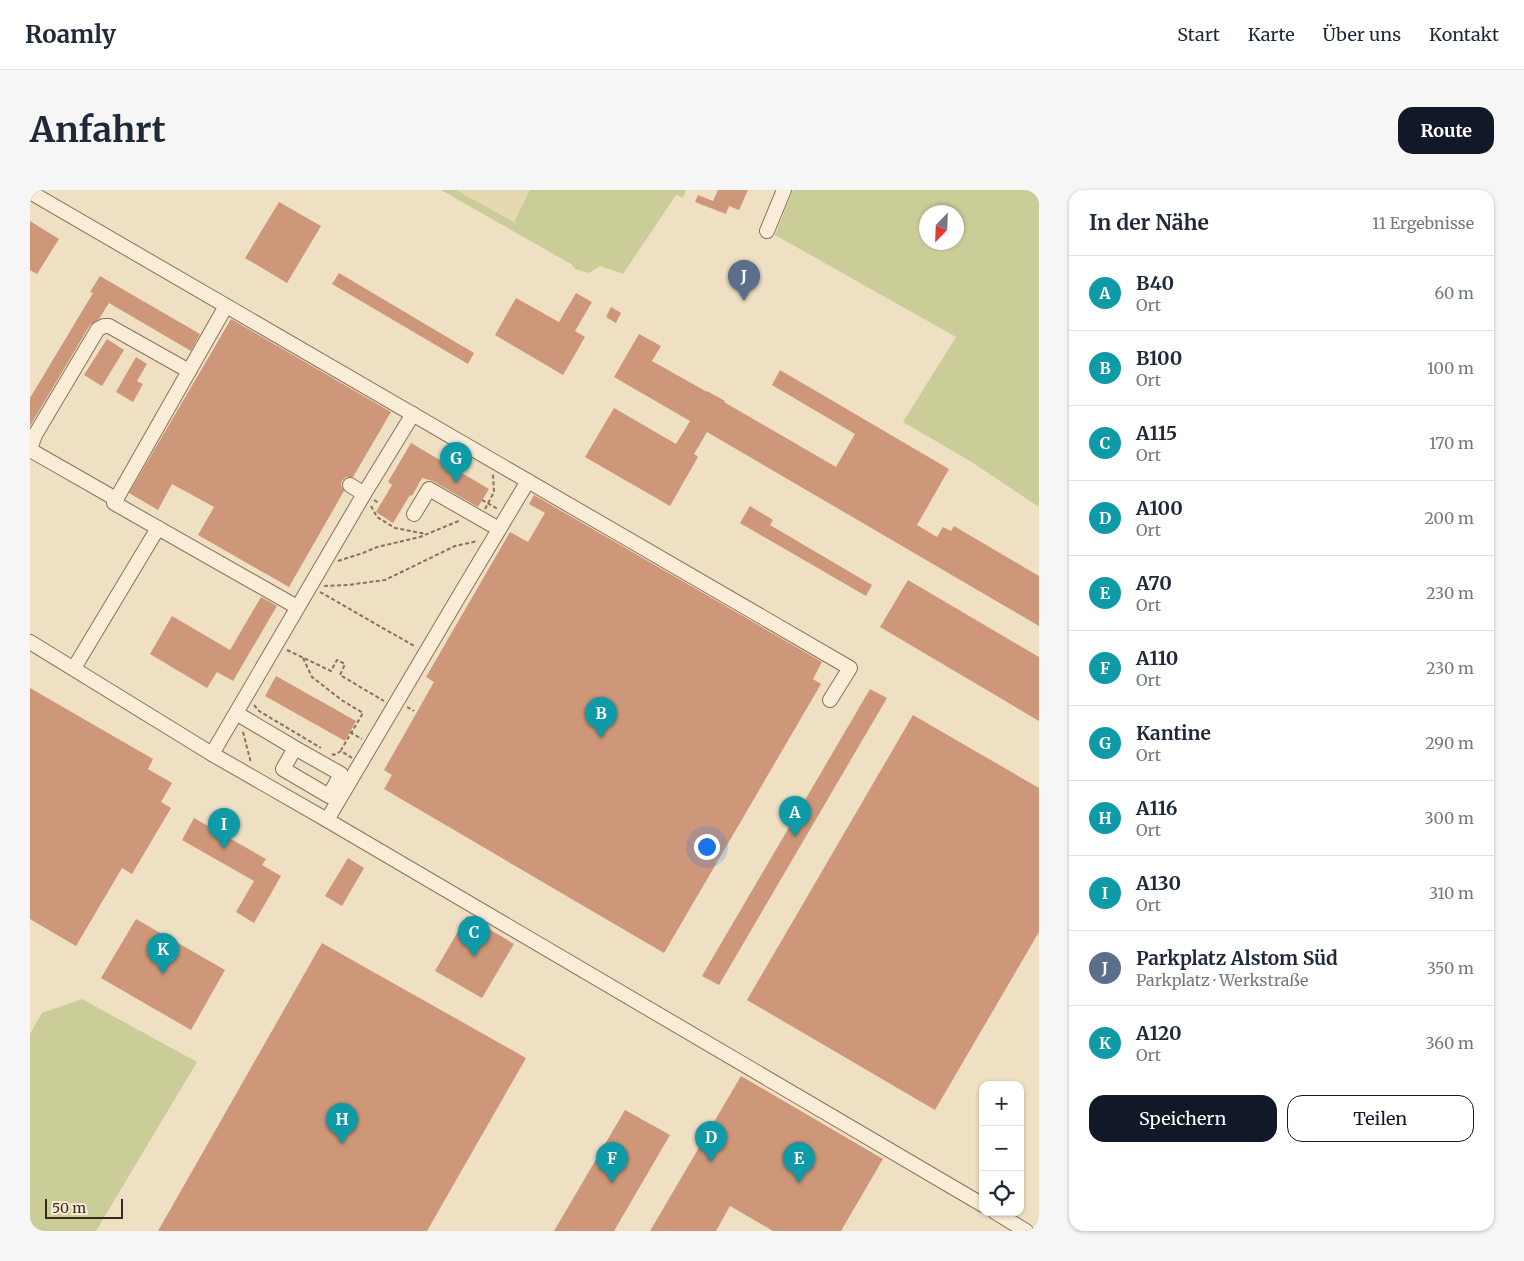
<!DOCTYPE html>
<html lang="de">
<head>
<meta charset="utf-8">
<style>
  body { margin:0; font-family:Merriweather,serif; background:#f6f6f7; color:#1f2937 }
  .controls { position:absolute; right:15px; bottom:15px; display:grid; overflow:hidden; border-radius:10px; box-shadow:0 1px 4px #0004 }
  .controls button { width:45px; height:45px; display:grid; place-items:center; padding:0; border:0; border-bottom:1px solid #e0e1e3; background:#fff; color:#1f2937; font:25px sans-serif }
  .compass { position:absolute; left:889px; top:15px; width:45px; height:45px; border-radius:50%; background:#fff; box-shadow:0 1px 4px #0004; rotate:203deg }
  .scale { position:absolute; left:15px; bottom:12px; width:78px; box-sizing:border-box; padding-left:5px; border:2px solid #3a2a1e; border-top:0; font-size:14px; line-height:18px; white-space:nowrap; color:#3a2a1e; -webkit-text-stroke:4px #f6ead4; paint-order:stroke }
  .you { position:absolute; left:676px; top:656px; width:18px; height:18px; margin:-12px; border:4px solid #fff; border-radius:50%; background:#1a73e8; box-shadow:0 0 0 8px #1a73e833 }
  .badge { display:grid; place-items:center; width:32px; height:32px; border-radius:50%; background:#111827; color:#fff; font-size:16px; font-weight:700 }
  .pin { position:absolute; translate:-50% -41px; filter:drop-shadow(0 1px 2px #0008) }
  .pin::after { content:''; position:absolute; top:26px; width:18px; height:15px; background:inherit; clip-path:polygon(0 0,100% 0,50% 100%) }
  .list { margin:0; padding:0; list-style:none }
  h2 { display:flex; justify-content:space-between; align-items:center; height:65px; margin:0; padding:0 20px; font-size:21px }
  h2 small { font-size:16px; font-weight:400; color:#747a83 }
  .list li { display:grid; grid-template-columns:32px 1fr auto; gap:15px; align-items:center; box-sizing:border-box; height:75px; padding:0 20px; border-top:1px solid #e0e1e3 }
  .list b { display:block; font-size:19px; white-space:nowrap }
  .list p { margin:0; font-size:16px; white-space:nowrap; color:#747a83 }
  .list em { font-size:16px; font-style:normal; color:#747a83 }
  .actions { display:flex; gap:10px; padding:15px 20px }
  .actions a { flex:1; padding:11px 0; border:1px solid #111827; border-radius:15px; text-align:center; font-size:18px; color:#111827 }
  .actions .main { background:#111827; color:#fff }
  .icon { flex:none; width:28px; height:28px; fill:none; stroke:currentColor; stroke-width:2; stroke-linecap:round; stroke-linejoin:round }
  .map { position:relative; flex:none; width:1009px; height:1041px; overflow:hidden; border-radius:15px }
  header { display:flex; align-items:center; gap:30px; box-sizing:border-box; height:70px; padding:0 25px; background:#fff; border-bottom:1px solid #e0e1e3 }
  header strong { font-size:24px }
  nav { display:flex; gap:28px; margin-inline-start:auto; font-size:18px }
  .intro { display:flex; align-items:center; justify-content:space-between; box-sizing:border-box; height:120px; padding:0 30px }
  h1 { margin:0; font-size:35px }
  .button { padding:12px 22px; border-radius:15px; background:#111827; color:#fff; font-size:18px; font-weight:700 }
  main { display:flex; gap:30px; padding:0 30px }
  aside { flex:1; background:#fff; border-radius:15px; box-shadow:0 1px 4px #0004 }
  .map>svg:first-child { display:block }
  .farmland { fill:#e5d9b1 }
  .green { fill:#cacd98; fill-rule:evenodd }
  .building { fill:#ce9779 }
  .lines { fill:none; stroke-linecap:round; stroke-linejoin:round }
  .minor-casing { stroke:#8a715a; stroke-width:16 }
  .path { stroke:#8a715a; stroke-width:2; stroke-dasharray:4 2.5; stroke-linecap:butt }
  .minor { stroke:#f9edd8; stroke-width:14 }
</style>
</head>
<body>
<header>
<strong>Roamly</strong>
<nav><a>Start</a><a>Karte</a><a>Über uns</a><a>Kontakt</a></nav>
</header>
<div class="intro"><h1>Anfahrt</h1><a class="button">Route</a></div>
<main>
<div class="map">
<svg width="1009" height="1041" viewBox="0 0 1009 1041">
  <rect width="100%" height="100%" fill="#efe0c4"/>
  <polygon class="farmland" points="426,0 500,0 484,32"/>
  <g class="green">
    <polygon points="411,0 426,0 484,32 500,0 656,0 653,8 646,5 593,84 570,76 559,83 545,79 541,74"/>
    <path d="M763 0H1009V317L940 271 873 232 926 147 745 45ZM926 22V52H896V22Z"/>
    <polygon points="52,809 167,872 66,1041 0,1041 0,844 12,823"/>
  </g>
  <g class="building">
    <polygon points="688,0 718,0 709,20 699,16 696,24 665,12 668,5 683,11"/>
    <polygon points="249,12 291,36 257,93 215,68"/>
    <polygon points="0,31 29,49 7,84 0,80"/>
    <polygon points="309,83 444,163 438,174 302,94"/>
    <polygon points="70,86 170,144 161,161 79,113 69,129 60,135 0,236 0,208 63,103 60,102"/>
    <polygon points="546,103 562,112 545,141 555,147 533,185 465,145 486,108 529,132"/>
    <polygon points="581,117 591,123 586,133 576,127"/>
    <polygon points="201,129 361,222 323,287 316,287 312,291 311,295 314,301 259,397 168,345 184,317 142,294 128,320 99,303"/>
    <polygon points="609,144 631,156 622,171 677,202 677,201 695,211 694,212 806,277 825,244 742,195 750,180 919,279 887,335 907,347 913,337 921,341 924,336 1009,386 1009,436 677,242 664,264 668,267 640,316 555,267 584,218 646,254 660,231 584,187"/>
    <polygon points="77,149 94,160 72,196 54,185"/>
    <polygon points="106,167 117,174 107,191 113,194 103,212 86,202"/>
    <polygon points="381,253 459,299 448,317 403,291 392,288 382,306 380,305 363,333 346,322 362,295 358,292"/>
    <polygon points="504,305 792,472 783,489 791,494 634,763 354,599 362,585 354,580 404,492 396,487 480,342 498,352 515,323 499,314"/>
    <polygon points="720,316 743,330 740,335 842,395 836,406 710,333"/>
    <polygon points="878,390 1009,467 1009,531 850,437"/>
    <polygon points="231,407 247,416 203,491 187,482 177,498 120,464 142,426 200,460"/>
    <polygon points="246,486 326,531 315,551 235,506"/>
    <polygon points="0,498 123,569 118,579 142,593 131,612 141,618 102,684 92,678 46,756 0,729"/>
    <polygon points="840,499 857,508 689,795 672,786"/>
    <polygon points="883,525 1009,598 1009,742 905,920 717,810"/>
    <polygon points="164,628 236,669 232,675 251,686 224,733 206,722 224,691 152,650"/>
    <polygon points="318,668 334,678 312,716 295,706"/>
    <polygon points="437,726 484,754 452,808 405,781"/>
    <polygon points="106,729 195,780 161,840 71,788"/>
    <polygon points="292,753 496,868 397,1041 128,1041"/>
    <polygon points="711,886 853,969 811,1041 743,1041 700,1016 686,1041 620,1041"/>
    <polygon points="595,920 640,945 584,1041 524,1041"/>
  </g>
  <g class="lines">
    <g class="minor-casing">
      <g id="minor">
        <polyline points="0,2 820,478 800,510"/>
        <polyline points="737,41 754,0"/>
        <polyline points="196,116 84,313 267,417"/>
        <polyline points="498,291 428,408 297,630 953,1015"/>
        <polyline points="320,295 334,304"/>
        <polyline points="86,309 2,261 1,256 5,245 68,139 74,136 79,136 159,181"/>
        <polyline points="384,324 399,299 469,339"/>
        <polyline points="0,452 182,564 297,630"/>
        <polyline points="44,478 128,338"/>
        <polyline points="206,523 265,558 253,579 299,606 311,584 265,558"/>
        <polyline points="182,564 334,304 383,224"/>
        <polyline points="965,1022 996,1041"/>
      </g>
    </g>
    <g class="path">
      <polyline points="344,310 349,313"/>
      <polyline points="452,310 468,319"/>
      <polyline points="341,316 347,327 365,338 396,344"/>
      <polyline points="455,319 464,302 463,284"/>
      <polyline points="308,371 333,363 347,357 390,347 431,330"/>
      <polyline points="294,396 318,395 355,390 425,356 448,351"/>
      <polyline points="290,402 386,457"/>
      <polyline points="257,460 301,481 307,470 315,474 310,485 354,511"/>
      <polyline points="273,468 282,487 313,511 333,523 311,560"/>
      <polyline points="224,515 229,521 291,558"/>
      <polyline points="377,517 384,521"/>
      <polyline points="213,542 221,573"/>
      <polyline points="320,542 332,549"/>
      <polyline points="302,564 304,565 311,561 322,568"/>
    </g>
    <use href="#minor" class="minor"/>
  </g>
</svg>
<div class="controls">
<button>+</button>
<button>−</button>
<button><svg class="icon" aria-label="locate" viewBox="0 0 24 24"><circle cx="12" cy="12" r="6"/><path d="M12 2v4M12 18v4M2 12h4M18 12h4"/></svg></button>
</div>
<svg class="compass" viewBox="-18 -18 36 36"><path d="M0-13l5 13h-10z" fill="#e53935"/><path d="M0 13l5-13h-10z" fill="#747a83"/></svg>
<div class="scale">50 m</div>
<div class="you"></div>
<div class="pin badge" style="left:765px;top:647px;background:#0f9aa8">A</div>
<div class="pin badge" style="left:571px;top:548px;background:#0f9aa8">B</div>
<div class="pin badge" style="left:444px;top:767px;background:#0f9aa8">C</div>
<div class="pin badge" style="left:681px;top:972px;background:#0f9aa8">D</div>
<div class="pin badge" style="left:769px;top:993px;background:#0f9aa8">E</div>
<div class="pin badge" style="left:582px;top:993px;background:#0f9aa8">F</div>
<div class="pin badge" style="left:426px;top:293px;background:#0f9aa8">G</div>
<div class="pin badge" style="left:312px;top:954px;background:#0f9aa8">H</div>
<div class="pin badge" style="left:194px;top:659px;background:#0f9aa8">I</div>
<div class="pin badge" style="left:714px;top:111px;background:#5c6f8a">J</div>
<div class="pin badge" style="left:133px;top:784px;background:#0f9aa8">K</div>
</div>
<aside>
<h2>In der Nähe<small>11 Ergebnisse</small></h2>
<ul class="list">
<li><span class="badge" style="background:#0f9aa8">A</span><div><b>B40</b><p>Ort</p></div><em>60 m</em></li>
<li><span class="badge" style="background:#0f9aa8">B</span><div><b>B100</b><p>Ort</p></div><em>100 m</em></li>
<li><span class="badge" style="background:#0f9aa8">C</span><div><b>A115</b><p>Ort</p></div><em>170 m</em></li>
<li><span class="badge" style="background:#0f9aa8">D</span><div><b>A100</b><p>Ort</p></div><em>200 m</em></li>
<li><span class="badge" style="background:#0f9aa8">E</span><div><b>A70</b><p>Ort</p></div><em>230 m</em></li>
<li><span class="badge" style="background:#0f9aa8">F</span><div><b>A110</b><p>Ort</p></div><em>230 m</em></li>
<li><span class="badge" style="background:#0f9aa8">G</span><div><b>Kantine</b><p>Ort</p></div><em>290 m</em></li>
<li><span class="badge" style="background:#0f9aa8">H</span><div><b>A116</b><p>Ort</p></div><em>300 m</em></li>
<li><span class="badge" style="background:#0f9aa8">I</span><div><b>A130</b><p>Ort</p></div><em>310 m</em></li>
<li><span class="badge" style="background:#5c6f8a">J</span><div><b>Parkplatz Alstom Süd</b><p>Parkplatz · Werkstraße</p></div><em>350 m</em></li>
<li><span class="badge" style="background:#0f9aa8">K</span><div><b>A120</b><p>Ort</p></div><em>360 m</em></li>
</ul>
<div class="actions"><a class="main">Speichern</a><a>Teilen</a></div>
</aside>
</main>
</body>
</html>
